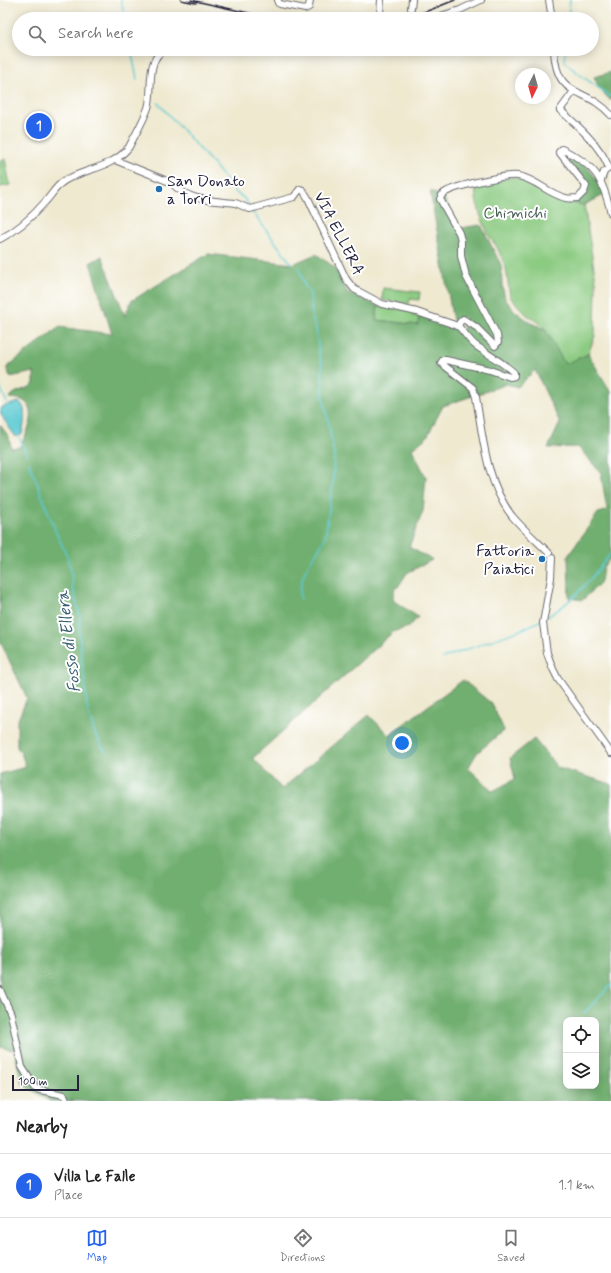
<!DOCTYPE html>
<html lang="en">
<head>
<meta charset="utf-8">
<style>
  body { margin:0; font-family:Mynerve,sans-serif; background:#f2f2f2; color:#222 }
  .controls { position:absolute; right:12px; bottom:12px; display:grid; overflow:hidden; border-radius:8px; box-shadow:0 2px 10px #0003 }
  .controls button { width:36px; height:36px; display:grid; place-items:center; padding:0; border:0; border-bottom:1px solid #e0e0e0; background:#fff; color:#222; font:20px sans-serif }
  .compass { position:absolute; left:515px; top:68px; width:36px; height:36px; border-radius:50%; background:#fff; box-shadow:0 2px 10px #0003; rotate:185deg }
  .scale { position:absolute; left:12px; bottom:10px; width:67px; box-sizing:border-box; padding-left:4px; border:2px solid #22223b; border-top:0; font-size:11px; line-height:14px; white-space:nowrap; color:#22223b; -webkit-text-stroke:3px #fff; paint-order:stroke }
  .you { position:absolute; left:402px; top:743px; width:14px; height:14px; margin:-10px; border:3px solid #fff; border-radius:50%; background:#1a73e8; box-shadow:0 0 0 6px #1a73e833 }
  .badge { display:grid; place-items:center; width:26px; height:26px; border-radius:50%; background:#2563eb; color:#fff; font-size:13px; font-weight:700 }
  .pin { position:absolute; translate:-50% -50%; border:2px solid #fff; box-shadow:0 1px 4px #0006 }
  .list { margin:0; padding:0; list-style:none }
  h2 { display:flex; justify-content:space-between; align-items:center; height:52px; margin:0; padding:0 16px; font-size:17px }
  h2 small { font-size:13px; font-weight:400; color:#767676 }
  .list li { display:grid; grid-template-columns:26px 1fr auto; gap:12px; align-items:center; box-sizing:border-box; height:64px; padding:0 16px; border-top:1px solid #e0e0e0 }
  .list b { display:block; font-size:15px; white-space:nowrap }
  .list p { margin:0; font-size:13px; white-space:nowrap; color:#767676 }
  .list em { font-size:13px; font-style:normal; color:#767676 }
  .icon { flex:none; width:22px; height:22px; fill:none; stroke:currentColor; stroke-width:2; stroke-linecap:round; stroke-linejoin:round }
  .map { position:relative; flex:none; width:611px; height:1101px; overflow:hidden }
  .search { position:absolute; background:#fff; box-shadow:0 2px 10px #0003; left:12px; right:12px; top:12px; height:44px; display:flex; align-items:center; gap:10px; box-sizing:border-box; padding:0 14px; border-radius:22px; color:#767676; font-size:15px }
  .sheet { height:116px; background:#fff }
  nav { display:flex; justify-content:space-around; align-items:center; box-sizing:border-box; height:56px; border-top:1px solid #e0e0e0; background:#fff; font-size:11px; color:#767676 }
  nav a { display:grid; justify-items:center; gap:2px }
  nav .on { color:#2563eb }
  .map>svg:first-child { display:block }
  .green { fill:#8ccb82; stroke:#57765e }
  .forest { fill:#71af70; stroke:#4a6856; fill-rule:evenodd }
  .water { fill:#5ccad1; stroke:#3f7686 }
  .lines { fill:none; stroke-linecap:round; stroke-linejoin:round }
  .stream { stroke:#5ccad1; stroke-width:1.5 }
  .minor-casing { stroke:#6a686f; stroke-width:8 }
  .minor { stroke:#fff; stroke-width:6 }
  .rail { stroke:#22223b; stroke-width:1.5 }
  .poi-dot { fill:#1f6fb2; stroke:#fff; stroke-width:1.5 }
  .labels { text-anchor:middle; stroke-width:4; stroke-linejoin:round; paint-order:stroke }
  .poi-label { font-size:16px; fill:#22223b; stroke:#fff; text-anchor:start }
  .park-label { font-size:16px; fill:#475d54; stroke:#fff }
  .street-label { font-size:16px; fill:#22223b; stroke:#fff }
  .water-label { font-size:17px; font-style:italic; fill:#365d70; stroke:#fff }
</style>
</head>
<body>
<div class="map">
<svg width="611" height="1101" viewBox="0 0 611 1101">
  <rect width="100%" height="100%" fill="#fff"/>
  <filter id="ink" filterUnits="userSpaceOnUse"><feTurbulence type="fractalNoise" baseFrequency=".025" numOctaves="2"/><feDisplacementMap in="SourceGraphic" scale="8" xChannelSelector="R" yChannelSelector="G"/><feConvolveMatrix kernelMatrix="1 2 1 2 8 2 1 2 1" color-interpolation-filters="sRGB"/></filter>
  <filter id="wash" filterUnits="userSpaceOnUse"><feTurbulence type="fractalNoise" baseFrequency=".012" numOctaves="4" result="noise"/><feDisplacementMap in="SourceGraphic" scale="16" xChannelSelector="R" yChannelSelector="G"/><feGaussianBlur stdDeviation="0.9" result="paint"/><feColorMatrix in="noise" values="0 0 0 0 0 0 0 0 0 0 0 0 0 0 0 0 0 1.4 0 .05"/><feComposite in="paint" operator="in"/></filter>
  <g filter="url(#wash)">
    <rect width="100%" height="100%" fill="#efe9d0"/>
    <g class="green">
      <polygon points="5,159 10,185 0,187 0,160"/>
      <polygon points="513,177 532,183 548,194 567,202 584,205 596,281 595,336 588,354 565,365 545,329 537,321 527,315 510,297 506,268 497,247 489,236 480,214 476,199 475,185"/>
      <polygon points="383,288 420,292 419,300 410,299 409,304 382,300"/>
      <polygon points="378,306 411,311 419,315 418,325 376,320"/>
    </g>
    <g class="forest">
      <polygon points="611,72 611,101 599,88 594,77"/>
      <path d="M563 151C585 165 594 169 604 195L584 205 567 202 568 200 580 199 588 188 561 153Z"/>
      <path d="M430 191 443 196 459 228 481 225 501 265 502 283 505 299 515 311 531 323 545 329 565 364 588 354 611 392V558L603 567 601 582 583 600 569 598 568 556 598 513 607 510 601 473 578 447 548 448 560 423 535 370 518 387 507 384 443 406 427 437 412 449 426 477 423 511 409 547 432 560 407 573 398 587 395 588 393 597 394 601 418 617 409 627 393 632 253 758 282 789 369 715 389 735 463 680 492 704 504 730 477 753 468 768 493 791 515 779 510 758 534 739 558 768 611 784V1101H50L22 1084 14 1050 0 1047V774L26 767 21 753 17 747V722L27 698 0 641V425L9 437 11 448 20 447C26 434 41 410 22 400 18 398 13 399 9 398 18 388 24 392 34 384V372L10 377 7 367 59 327 112 334 90 263 102 256 125 316 131 301 208 254 293 264 316 254 337 269 347 292 378 306 376 320 418 325 419 315 461 331 464 330 463 325 465 319 463 316 453 321ZM566 1020H596V1086H566Z"/>
    </g>
    <path class="water" d="M19 402C28 407 24 425 22 434L16 437C13 433 3 419 1 414 0 411 1 410 2 407Z"/>
    <g class="lines">
      <g class="stream">
        <polyline points="121,0 125,19"/>
        <polyline points="568,19 570,0"/>
        <polyline points="131,49 137,79"/>
        <path d="M565 49V62C579 76 596 85 611 97"/>
        <polyline points="158,103 215,166 236,193 244,198 250,207"/>
        <polyline points="251,210 291,263"/>
        <path d="M299 268 304 284 310 293 312 317 316 328 319 354 322 364 323 397 329 425 334 454 333 482 325 538C313 562 299 569 300 600"/>
        <polyline points="0,387 9,407"/>
        <polyline points="18,435 27,455"/>
        <polyline points="29,462 55,530 68,558 71,570 73,589 80,616 79,635 88,712 96,736 105,751"/>
        <path d="M547 617C573 602 593 577 611 553"/>
        <polyline points="443,658 523,629 542,620"/>
        <polyline points="584,1013 611,985"/>
      </g>
    </g>
  </g>
  <g filter="url(#ink)">
    <g class="lines">
      <g class="minor-casing">
        <g id="minor">
          <polyline points="278,0 278,3 280,4 305,9 309,7 310,0"/>
          <polyline points="549,0 552,19"/>
          <polyline points="411,8 412,0"/>
          <polyline points="380,14 381,0"/>
          <polyline points="431,19 460,10 481,0"/>
          <path d="M554 49C556 101 585 85 611 115"/>
          <path d="M574 91 560 110C577 125 601 146 609 168"/>
          <path d="M115 160 172 183C188 202 213 200 235 203 240 204 245 208 250 209L294 197 300 189 303 190 308 198 346 279 354 289 382 304 417 312 458 326"/>
          <polyline points="601,180 604,172 609,168 611,168"/>
          <path d="M0 239C18 230 32 217 45 202 51 196 56 186 64 181 85 168 112 169 129 147 135 135 143 122 148 108 154 90 144 57 167 49"/>
          <path d="M458 326 460 322 463 319 476 327 495 346 498 342 497 335 466 276 461 256V240L459 233 440 199C441 196 443 193 446 192 456 186 507 174 518 176 536 179 548 194 566 198 569 199 574 198 578 198L584 192 586 186 559 152 562 149C596 166 602 177 611 213"/>
          <path d="M458 326C464 332 469 340 475 345 483 351 511 368 514 373V376L510 377 490 370 446 360H443L441 363 473 388 476 397C483 438 486 482 512 516 523 529 537 541 549 553"/>
          <polyline points="552,558 551,578 543,623 547,653 553,669 558,679 611,753"/>
          <polyline points="0,990 11,1014 22,1067 36,1089 64,1095 67,1101"/>
        </g>
      </g>
      <use href="#minor" class="minor"/>
      <g class="rail">
        <polyline points="181,0 196,3"/>
        <polyline points="191,0 275,19"/>
        <polyline points="401,19 430,10 455,0"/>
      </g>
    </g>
  </g>
  <g class="poi-dot">
    <circle cx="159" cy="189" r="4"/>
    <circle cx="542" cy="559" r="4"/>
  </g>
  <g class="labels">
    <g class="poi-label">
      <text x="167" y="186">San Donato<tspan x="167" dy="18">a Torri</tspan></text>
      <text x="534" y="556" text-anchor="end">Fattoria<tspan x="534" dy="18">Paiatici</tspan></text>
    </g>
    <g class="park-label">
      <text x="515" y="218">Chimichi</text>
    </g>
    <g class="street-label">
      <text transform="translate(340 233) rotate(63)" y="6">VIA ELLERA</text>
    </g>
    <g class="water-label">
      <text transform="translate(68 642) rotate(-97)" y="6">Fosso di Ellera</text>
    </g>
  </g>
</svg>
<div class="controls">
<button><svg class="icon" aria-label="locate" viewBox="0 0 24 24"><circle cx="12" cy="12" r="6"/><path d="M12 2v4M12 18v4M2 12h4M18 12h4"/></svg></button>
<button><svg class="icon" aria-label="layers" viewBox="0 0 24 24"><path d="M12 4l9 5-9 5-9-5zM3 14l9 5 9-5"/></svg></button>
</div>
<svg class="compass" viewBox="-18 -18 36 36"><path d="M0-13l5 13h-10z" fill="#e53935"/><path d="M0 13l5-13h-10z" fill="#767676"/></svg>
<div class="scale">100 m</div>
<div class="you"></div>
<div class="pin badge" style="left:39px;top:126px">1</div>
<div class="search"><svg class="icon" aria-label="search" viewBox="0 0 24 24"><circle cx="10" cy="10" r="6"/><path d="M15 15l6 6"/></svg>Search here</div>
</div>
<section class="sheet">
<h2>Nearby<small></small></h2>
<ul class="list">
<li><span class="badge">1</span><div><b>Villa Le Falle</b><p>Place</p></div><em>1.1 km</em></li>
</ul>
</section>
<nav>
<a class="on"><svg class="icon" aria-label="map" viewBox="0 0 24 24"><path d="M3 6l6-2 6 2 6-2v14l-6 2-6-2-6 2zM9 4v14M15 6v14"/></svg>Map</a>
<a><svg class="icon" aria-label="directions" viewBox="0 0 24 24"><path d="M12 3l9 9-9 9-9-9zM9 14v-3h6M13 9l2 2-2 2"/></svg>Directions</a>
<a><svg class="icon" aria-label="saved" viewBox="0 0 24 24"><path d="M7 4h10v16l-5-4-5 4z"/></svg>Saved</a>
</nav>
</body>
</html>
